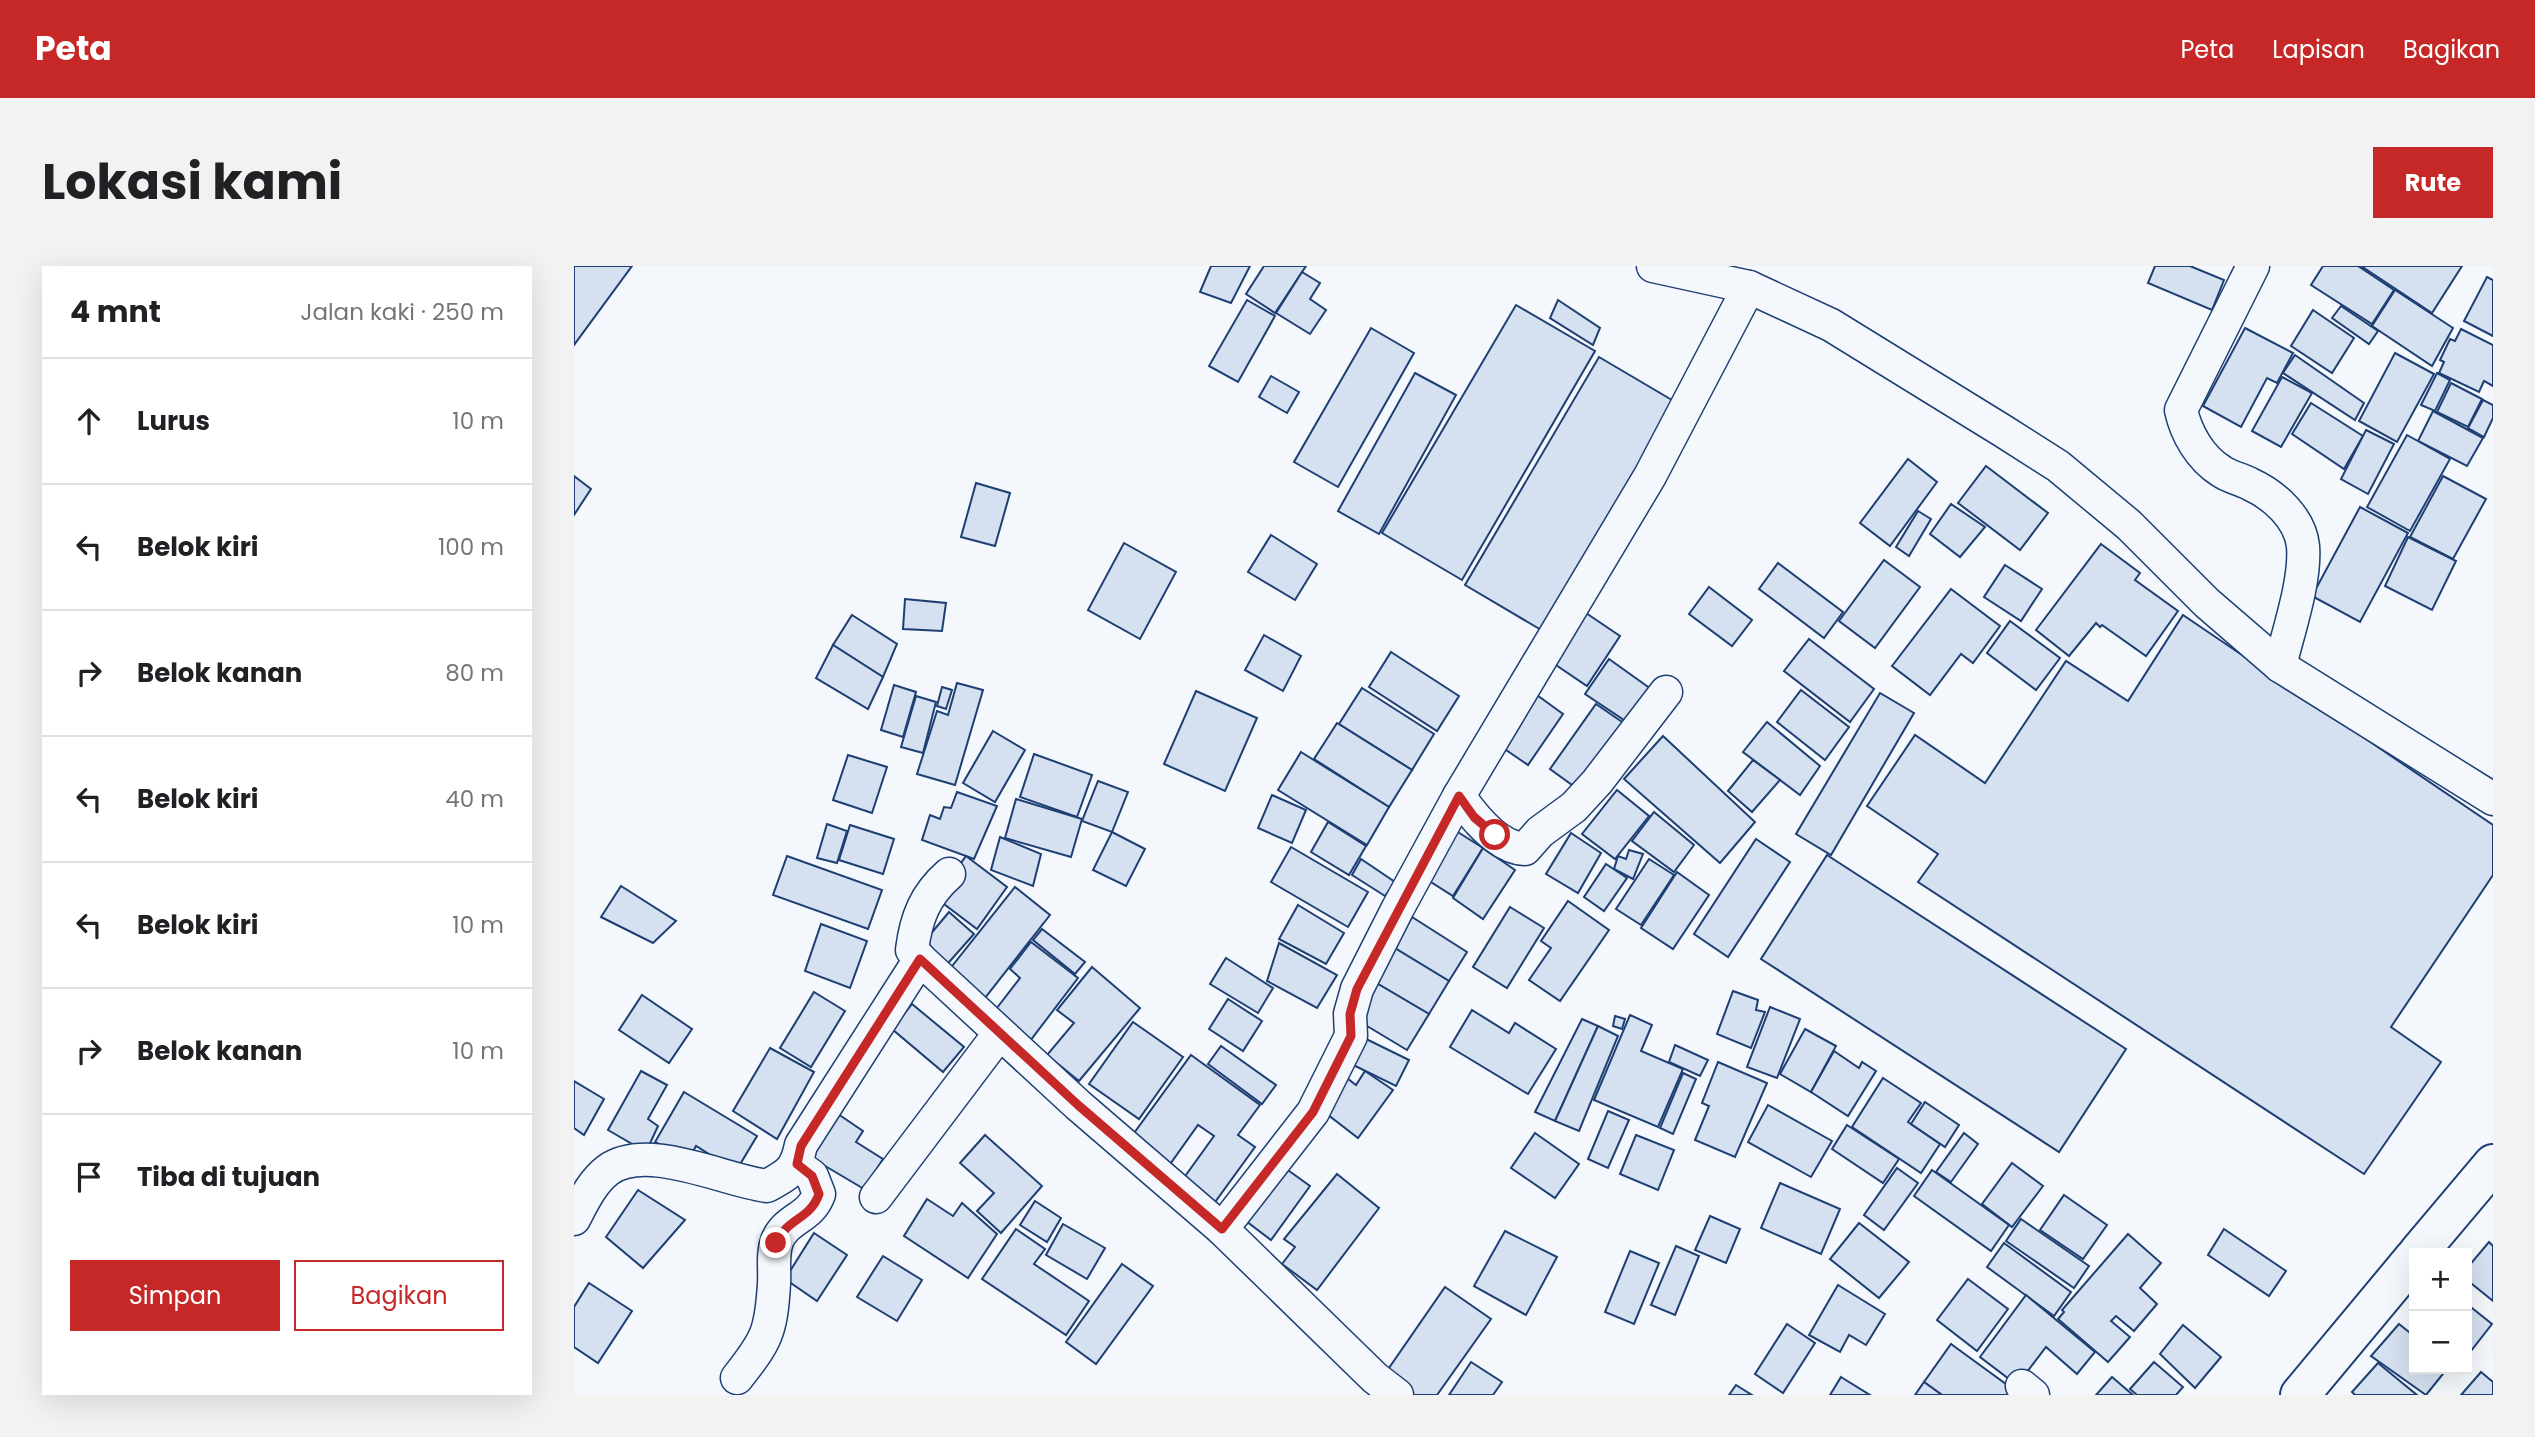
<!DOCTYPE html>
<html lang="id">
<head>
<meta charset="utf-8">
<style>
  body { margin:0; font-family:Poppins,sans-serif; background:#f2f2f2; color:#202124 }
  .controls { position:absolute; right:21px; bottom:21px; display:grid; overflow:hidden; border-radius:0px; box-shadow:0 7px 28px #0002 }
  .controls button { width:63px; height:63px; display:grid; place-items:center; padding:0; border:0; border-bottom:2px solid #e0e0e0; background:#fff; color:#202124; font:35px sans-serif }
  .stop { position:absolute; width:21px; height:21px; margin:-16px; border:5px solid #c62828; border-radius:50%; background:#fff }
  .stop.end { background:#c62828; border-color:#fff; box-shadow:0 2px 7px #0008 }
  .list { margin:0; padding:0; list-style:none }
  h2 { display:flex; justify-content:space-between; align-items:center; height:91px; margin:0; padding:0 28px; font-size:30px }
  h2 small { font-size:23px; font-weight:400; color:#757577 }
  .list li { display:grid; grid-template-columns:46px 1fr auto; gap:21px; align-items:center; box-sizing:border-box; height:126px; padding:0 28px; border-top:2px solid #e0e0e0 }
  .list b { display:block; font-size:26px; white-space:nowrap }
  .list em { font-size:23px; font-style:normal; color:#757577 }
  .actions { display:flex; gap:14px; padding:21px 28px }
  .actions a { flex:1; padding:16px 0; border:2px solid #c62828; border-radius:0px; text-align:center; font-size:24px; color:#c62828 }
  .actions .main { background:#c62828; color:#fff }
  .icon { flex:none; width:38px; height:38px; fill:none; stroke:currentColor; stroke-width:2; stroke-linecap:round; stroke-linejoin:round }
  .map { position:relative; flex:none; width:1919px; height:1129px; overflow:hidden; border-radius:0px }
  header { display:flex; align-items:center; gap:42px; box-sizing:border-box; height:98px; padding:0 35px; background:#c62828; color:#fff }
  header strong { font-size:33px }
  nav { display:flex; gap:38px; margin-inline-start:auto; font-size:24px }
  .intro { display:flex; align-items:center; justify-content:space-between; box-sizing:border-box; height:168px; padding:0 42px }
  h1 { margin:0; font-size:49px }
  .button { padding:18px 32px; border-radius:0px; background:#c62828; color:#fff; font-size:24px; font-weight:700 }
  main { display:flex; gap:42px; padding:0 42px }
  aside { flex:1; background:#fff; border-radius:0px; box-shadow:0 7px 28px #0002 }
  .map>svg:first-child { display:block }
  .building { fill:#d5e0f0; stroke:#1d3f73; stroke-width:2 }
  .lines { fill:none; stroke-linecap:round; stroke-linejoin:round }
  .minor-casing { stroke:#1d3f73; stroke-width:35 }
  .trunk-casing { stroke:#1d3f73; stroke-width:42 }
  .minor { stroke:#f4f7fb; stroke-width:32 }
  .trunk { stroke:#f4f7fb; stroke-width:38 }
  .route { stroke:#c62828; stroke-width:9 }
</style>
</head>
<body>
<header>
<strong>Peta</strong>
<nav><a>Peta</a><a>Lapisan</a><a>Bagikan</a></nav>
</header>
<div class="intro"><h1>Lokasi kami</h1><a class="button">Rute</a></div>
<main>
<aside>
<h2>4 mnt<small>Jalan kaki · 250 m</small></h2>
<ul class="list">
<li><svg class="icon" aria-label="ahead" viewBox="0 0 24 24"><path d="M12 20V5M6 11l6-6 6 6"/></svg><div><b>Lurus</b></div><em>10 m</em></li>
<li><svg class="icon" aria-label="left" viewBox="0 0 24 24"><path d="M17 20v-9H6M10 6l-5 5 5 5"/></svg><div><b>Belok kiri</b></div><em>100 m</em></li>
<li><svg class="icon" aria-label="right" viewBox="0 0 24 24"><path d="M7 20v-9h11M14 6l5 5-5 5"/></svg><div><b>Belok kanan</b></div><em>80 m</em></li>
<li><svg class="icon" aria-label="left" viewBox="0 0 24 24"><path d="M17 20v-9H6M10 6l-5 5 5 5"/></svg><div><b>Belok kiri</b></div><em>40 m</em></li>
<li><svg class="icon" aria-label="left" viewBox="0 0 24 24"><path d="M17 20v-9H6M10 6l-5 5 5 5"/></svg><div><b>Belok kiri</b></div><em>10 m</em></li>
<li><svg class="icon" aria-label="right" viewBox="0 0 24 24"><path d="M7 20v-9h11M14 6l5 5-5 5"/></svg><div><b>Belok kanan</b></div><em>10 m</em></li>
<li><svg class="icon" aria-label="arrive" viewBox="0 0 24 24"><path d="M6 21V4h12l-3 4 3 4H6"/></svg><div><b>Tiba di tujuan</b></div></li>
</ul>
<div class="actions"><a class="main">Simpan</a><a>Bagikan</a></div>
</aside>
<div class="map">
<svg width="1919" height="1129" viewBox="0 0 1919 1129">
  <rect width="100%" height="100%" fill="#f4f7fb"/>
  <g class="building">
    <polygon points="0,0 58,0 0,79"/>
    <polygon points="637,0 676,0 657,37 626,26"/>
    <polygon points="690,0 732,0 701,47 672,28"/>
    <polygon points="1581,0 1616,0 1650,14 1638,44 1574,17"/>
    <polygon points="1749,0 1784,0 1820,24 1798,58 1737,19"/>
    <polygon points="1787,0 1888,0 1858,47"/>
    <polygon points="728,6 746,17 736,33 752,44 736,68 702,47"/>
    <polygon points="1913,11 1919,14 1919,70 1890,55"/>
    <polygon points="1821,24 1879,62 1858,100 1798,60"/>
    <polygon points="673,34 701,50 664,116 635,100"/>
    <polygon points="984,34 1026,62 1019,79 976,52"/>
    <polygon points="942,39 1021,85 888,314 808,267"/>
    <polygon points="1767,40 1804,65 1795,78 1758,52"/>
    <polygon points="1739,44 1780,72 1758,107 1717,80"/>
    <polygon points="797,62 840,87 764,221 720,196"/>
    <polygon points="1671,62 1719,87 1703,117 1693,112 1667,161 1629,140"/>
    <polygon points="1887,63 1919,79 1919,120 1910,115 1905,126 1865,107 1870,96 1866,94 1876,73 1881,75"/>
    <polygon points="1821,87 1860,108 1823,176 1785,155"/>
    <polygon points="1721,89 1790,137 1781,154 1709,107"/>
    <polygon points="1025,91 1103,137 969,365 891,319"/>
    <polygon points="841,107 882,129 805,268 764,245"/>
    <polygon points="1863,107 1876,114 1861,145 1847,139"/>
    <polygon points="697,110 725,126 713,147 685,131"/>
    <polygon points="1708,111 1738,127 1707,181 1678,165"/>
    <polygon points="1877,117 1908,133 1894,161 1863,146"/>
    <polygon points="1909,134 1919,139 1919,152 1910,171 1894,162"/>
    <polygon points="1737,137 1789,170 1770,203 1718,168"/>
    <polygon points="1859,145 1909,172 1893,200 1844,175"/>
    <polygon points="1792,164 1820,178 1794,228 1767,213"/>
    <polygon points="1833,169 1876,193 1836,265 1793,241"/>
    <polygon points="1334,193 1363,216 1316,280 1286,257"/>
    <polygon points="1412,200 1474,247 1446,284 1384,237"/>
    <polygon points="0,210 17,223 0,249"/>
    <polygon points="1869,210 1912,233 1879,293 1836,271"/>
    <polygon points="402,217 436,227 421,280 387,271"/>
    <polygon points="1377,238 1411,261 1386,291 1356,268"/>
    <polygon points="1786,241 1834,267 1786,356 1738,330"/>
    <polygon points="1344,245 1357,253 1335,290 1322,281"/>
    <polygon points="697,269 743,298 721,334 674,306"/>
    <polygon points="1834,271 1882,295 1858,344 1811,320"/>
    <polygon points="550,277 602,306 566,373 514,344"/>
    <polygon points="1527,278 1566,307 1561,314 1604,345 1572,390 1528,359 1526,361 1522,357 1495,390 1462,364"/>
    <polygon points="1310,294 1346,321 1301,382 1265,355"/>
    <polygon points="1204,297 1269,346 1250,372 1185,323"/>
    <polygon points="1431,299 1468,323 1447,355 1410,331"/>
    <polygon points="1135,321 1178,354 1158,380 1115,348"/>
    <polygon points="1377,323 1426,360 1399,397 1387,388 1356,429 1318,400"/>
    <polygon points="331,333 372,337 368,365 329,363"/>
    <polygon points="1009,345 1046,370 1013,420 976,395"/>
    <polygon points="278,349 323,378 309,411 259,379"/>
    <polygon points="1609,349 1919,559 1919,609 1817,761 1867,796 1790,908 1344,616 1364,588 1293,540 1341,469 1411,517 1492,395 1554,435"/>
    <polygon points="1436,355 1486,392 1462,424 1413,387"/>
    <polygon points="690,369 727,390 709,425 671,404"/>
    <polygon points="1235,373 1300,423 1276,456 1210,405"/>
    <polygon points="259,379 309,411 294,443 242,412"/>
    <polygon points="817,386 885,430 863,465 795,421"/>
    <polygon points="1035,393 1084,428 1062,462 1011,428"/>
    <polygon points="383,417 409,424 381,519 343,508 363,445 374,449"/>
    <polygon points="320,419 342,426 329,471 307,464"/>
    <polygon points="368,421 378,424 372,443 363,440"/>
    <polygon points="788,422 860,468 838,504 765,458"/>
    <polygon points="956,424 989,448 954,499 919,475"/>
    <polygon points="1227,424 1275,461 1251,494 1203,456"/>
    <polygon points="622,425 683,452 651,525 590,498"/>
    <polygon points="1306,427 1340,447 1257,589 1222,568"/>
    <polygon points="342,430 362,436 349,487 327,481"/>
    <polygon points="1022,438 1051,458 1005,524 976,503"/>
    <polygon points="1193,456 1246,500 1226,529 1169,486"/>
    <polygon points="763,457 838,504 815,541 740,493"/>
    <polygon points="419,465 451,484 421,536 389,517"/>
    <polygon points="1089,470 1181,556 1146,597 1050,513"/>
    <polygon points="727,486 815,541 793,579 704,524"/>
    <polygon points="460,488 518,509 503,551 446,531"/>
    <polygon points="274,489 313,501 298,547 259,534"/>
    <polygon points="1179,494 1206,514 1178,546 1154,525"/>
    <polygon points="524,515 554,526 538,566 508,555"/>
    <polygon points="1043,524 1075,550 1041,593 1008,568"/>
    <polygon points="383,526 423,540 400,593 348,574 356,549 366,553 370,541 377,542"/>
    <polygon points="698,529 732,544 718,577 684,562"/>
    <polygon points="442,533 508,553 497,591 431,572"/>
    <polygon points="1080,546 1120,579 1100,606 1058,575"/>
    <polygon points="754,556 792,580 775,609 737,586"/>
    <polygon points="253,558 273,565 263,597 243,592"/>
    <polygon points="276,559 320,573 309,608 265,594"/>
    <polygon points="879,563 909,582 879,630 849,611"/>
    <polygon points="538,566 571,583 552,620 519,604"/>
    <polygon points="997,567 1027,587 1004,627 972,608"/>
    <polygon points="426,571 467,588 459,620 417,604"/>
    <polygon points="1182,573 1216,596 1154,691 1120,668"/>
    <polygon points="717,581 794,626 774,661 697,616"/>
    <polygon points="909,582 941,604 909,653 879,632"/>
    <polygon points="1055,584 1069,588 1059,613 1040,603 1044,590 1052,593"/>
    <polygon points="1253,589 1552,783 1485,886 1187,693"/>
    <polygon points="213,590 308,624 294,663 199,629"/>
    <polygon points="392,590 433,621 403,663 362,632"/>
    <polygon points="787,593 821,616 811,630 778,609"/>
    <polygon points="1075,593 1100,609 1067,659 1042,643"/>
    <polygon points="1032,598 1053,612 1030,645 1010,631"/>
    <polygon points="1103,606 1135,629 1099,683 1067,662"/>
    <polygon points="47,620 102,655 79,677 27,651"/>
    <polygon points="441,621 476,649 407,737 371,709"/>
    <polygon points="994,635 1035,664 986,735 955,714 977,682 967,675"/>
    <polygon points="724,639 770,667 752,698 705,673"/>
    <polygon points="936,641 970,662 933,722 899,701"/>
    <polygon points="375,646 400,668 368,704 344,683"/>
    <polygon points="838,651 893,686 875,715 819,681"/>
    <polygon points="247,658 293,675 276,722 231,705"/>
    <polygon points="468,663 511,696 501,708 459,674"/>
    <polygon points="457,676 504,712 456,775 419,747 446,712 436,703"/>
    <polygon points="705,677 763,709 743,742 693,715"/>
    <polygon points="819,681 875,715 855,748 799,715"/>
    <polygon points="652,692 699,722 684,747 636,718"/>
    <polygon points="518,701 566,742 505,815 473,789 500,757 483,744"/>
    <polygon points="799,715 855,748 833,784 778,751"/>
    <polygon points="1159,725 1184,734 1182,744 1191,746 1177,782 1143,768"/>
    <polygon points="240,726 271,745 237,801 206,782"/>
    <polygon points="68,729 118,763 95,797 45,764"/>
    <polygon points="654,733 688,755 669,785 635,763"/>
    <polygon points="338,738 390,781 369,806 318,763"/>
    <polygon points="1196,741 1226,753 1203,812 1173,801"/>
    <polygon points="898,744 935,767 941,757 982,783 954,828 876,781"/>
    <polygon points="1056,749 1078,759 1067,785 1109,803 1084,861 1020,834"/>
    <polygon points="1041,750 1051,753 1048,763 1039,760"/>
    <polygon points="1008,753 1024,760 981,855 961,846"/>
    <polygon points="559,756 609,791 565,853 515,818"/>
    <polygon points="1024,760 1044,770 1005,865 981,855"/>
    <polygon points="1231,763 1262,780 1237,826 1206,808"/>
    <polygon points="784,769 835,794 822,820 771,795"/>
    <polygon points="1101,779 1134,794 1126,810 1095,796"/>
    <polygon points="647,780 702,819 688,838 634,798"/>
    <polygon points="196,782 240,806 203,873 159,845"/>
    <polygon points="1260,785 1285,802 1288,796 1302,805 1274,850 1237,826"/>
    <polygon points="617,789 686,839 664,869 681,881 636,943 604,920 640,870 624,859 594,901 555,874"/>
    <polygon points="1144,796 1193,817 1161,891 1121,874 1135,840 1128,837"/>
    <polygon points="67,805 93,819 74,853 84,860 72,886 34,864"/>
    <polygon points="791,805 819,824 784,872 749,845 774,813 782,819"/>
    <polygon points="1109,807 1122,813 1099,868 1086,862"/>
    <polygon points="1309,812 1347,837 1334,856 1366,878 1347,907 1278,861"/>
    <polygon points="0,815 30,833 10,869 0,862"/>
    <polygon points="110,826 183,870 162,905 122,880 114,894 81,876"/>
    <polygon points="1351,836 1385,859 1371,881 1337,858"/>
    <polygon points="1194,839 1258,875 1237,911 1174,876"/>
    <polygon points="1034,845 1055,854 1034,902 1014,893"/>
    <polygon points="264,848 289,865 282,876 309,893 290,923 236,891"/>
    <polygon points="1273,859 1325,893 1309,917 1258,883"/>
    <polygon points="961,867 1005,898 981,932 937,902"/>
    <polygon points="1390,867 1404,878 1377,916 1362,906"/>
    <polygon points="411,869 468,920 427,967 403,945 420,927 386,897"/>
    <polygon points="1062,869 1100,884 1084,924 1046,908"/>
    <polygon points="1438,897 1469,920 1438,961 1408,938"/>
    <polygon points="711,902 736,920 697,974 672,955"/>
    <polygon points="1323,902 1344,917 1310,964 1290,949"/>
    <polygon points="1358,904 1435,959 1417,985 1340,930"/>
    <polygon points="763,908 805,942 743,1024 708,998 721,981 710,973"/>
    <polygon points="1206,917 1266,943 1247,988 1187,962"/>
    <polygon points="64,924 111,954 69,1002 32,971"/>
    <polygon points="1490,929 1533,959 1509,993 1466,964"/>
    <polygon points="353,933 379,950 388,937 423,968 394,1012 330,970"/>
    <polygon points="461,935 487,952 473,976 446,959"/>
    <polygon points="1136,950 1166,963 1152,997 1121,984"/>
    <polygon points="1447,953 1515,1000 1500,1022 1432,975"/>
    <polygon points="1285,957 1335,996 1305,1032 1256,993"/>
    <polygon points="489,958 531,982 513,1013 472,989"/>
    <polygon points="442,963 471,983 460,998 515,1035 492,1069 408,1013"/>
    <polygon points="1650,963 1712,1005 1695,1030 1634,989"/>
    <polygon points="931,965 983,991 952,1049 900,1020"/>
    <polygon points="240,967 273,989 243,1035 211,1013"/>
    <polygon points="1554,968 1587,997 1566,1022 1583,1038 1560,1065 1542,1050 1537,1055 1556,1071 1534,1096 1484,1053 1490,1046 1488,1044"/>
    <polygon points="1915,976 1919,980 1919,1035 1893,1014 1893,1002"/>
    <polygon points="1430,977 1497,1026 1480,1050 1413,1001"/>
    <polygon points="1102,980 1125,990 1101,1049 1077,1039"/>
    <polygon points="1056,985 1085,997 1060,1058 1031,1046"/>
    <polygon points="309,990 348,1014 323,1055 283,1031"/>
    <polygon points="548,998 579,1020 522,1098 492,1076"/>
    <polygon points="1394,1013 1434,1043 1403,1085 1363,1054"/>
    <polygon points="15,1017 58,1045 24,1097 0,1081 0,1041"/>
    <polygon points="1264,1019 1311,1048 1292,1079 1275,1069 1266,1086 1235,1069"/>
    <polygon points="871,1021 917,1053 863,1129 826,1129 806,1115"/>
    <polygon points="1452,1029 1521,1086 1503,1108 1472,1081 1443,1119 1406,1091"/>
    <polygon points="1893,1038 1918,1058 1893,1090"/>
    <polygon points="1213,1058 1241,1077 1209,1127 1181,1108"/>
    <polygon points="1825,1058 1840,1070 1840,1103 1873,1103 1852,1129 1797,1090"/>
    <polygon points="1609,1059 1647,1091 1621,1122 1586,1088"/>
    <polygon points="1377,1078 1447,1129 1368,1129 1350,1116"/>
    <polygon points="897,1096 928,1116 919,1129 875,1129"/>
    <polygon points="1580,1096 1609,1121 1602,1129 1563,1129 1556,1123"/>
    <polygon points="1804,1097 1843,1129 1781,1129 1778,1126"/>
    <polygon points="1907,1106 1919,1116 1919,1129 1887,1129"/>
    <polygon points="1267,1111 1296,1129 1256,1129"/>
    <polygon points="1538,1111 1559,1129 1522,1129"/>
    <polygon points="1350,1116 1368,1129 1341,1129"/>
    <polygon points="1162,1119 1178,1129 1155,1129"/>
  </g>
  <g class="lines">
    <g class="minor-casing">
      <g id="minor">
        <polyline points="1079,0 1175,21 1257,59 1429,165 1484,200 1555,259 1633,337 1706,400 1919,533"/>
        <path d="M1679 0 1607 144C1612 167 1626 192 1647 205 1655 211 1667 213 1676 218 1700 229 1726 252 1729 280 1732 315 1714 366 1706 400"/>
        <path d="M885 530C899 550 924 582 951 583L966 566 1000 541 1023 516 1092 426"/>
        <path d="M346 693 338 684C342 652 351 629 375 608"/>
        <polyline points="302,931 425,768"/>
        <path d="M0 953C9 936 18 916 34 904 73 876 149 914 193 920 215 908 222 904 227 879L346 693 504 839 648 963"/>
        <path d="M163 1112C193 1074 197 1066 200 1018 201 1003 198 989 203 975 212 952 236 953 245 928L238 910 223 899"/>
        <polyline points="1448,1120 1459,1129"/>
        <polyline points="823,1129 801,1112 648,963 739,846 777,770 776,748 783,723 824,642 885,530 1076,210 1175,21"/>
      </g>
    </g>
    <g class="trunk-casing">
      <g id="trunk">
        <polyline points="1844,987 1919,898"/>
        <polyline points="1726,1129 1840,992"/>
      </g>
    </g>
    <use href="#minor" class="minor"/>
    <use href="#trunk" class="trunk"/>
  </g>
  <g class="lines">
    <path class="route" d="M202 977C213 952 236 954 245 928L238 910 223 898 227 880 346 693 504 839 648 963 739 846 777 770 776 748 783 723 885 530 900 551 921 569"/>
  </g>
</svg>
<div class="controls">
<button>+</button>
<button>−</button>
</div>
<div class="stop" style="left:921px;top:569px"></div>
<div class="stop end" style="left:202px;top:977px"></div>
</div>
</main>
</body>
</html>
